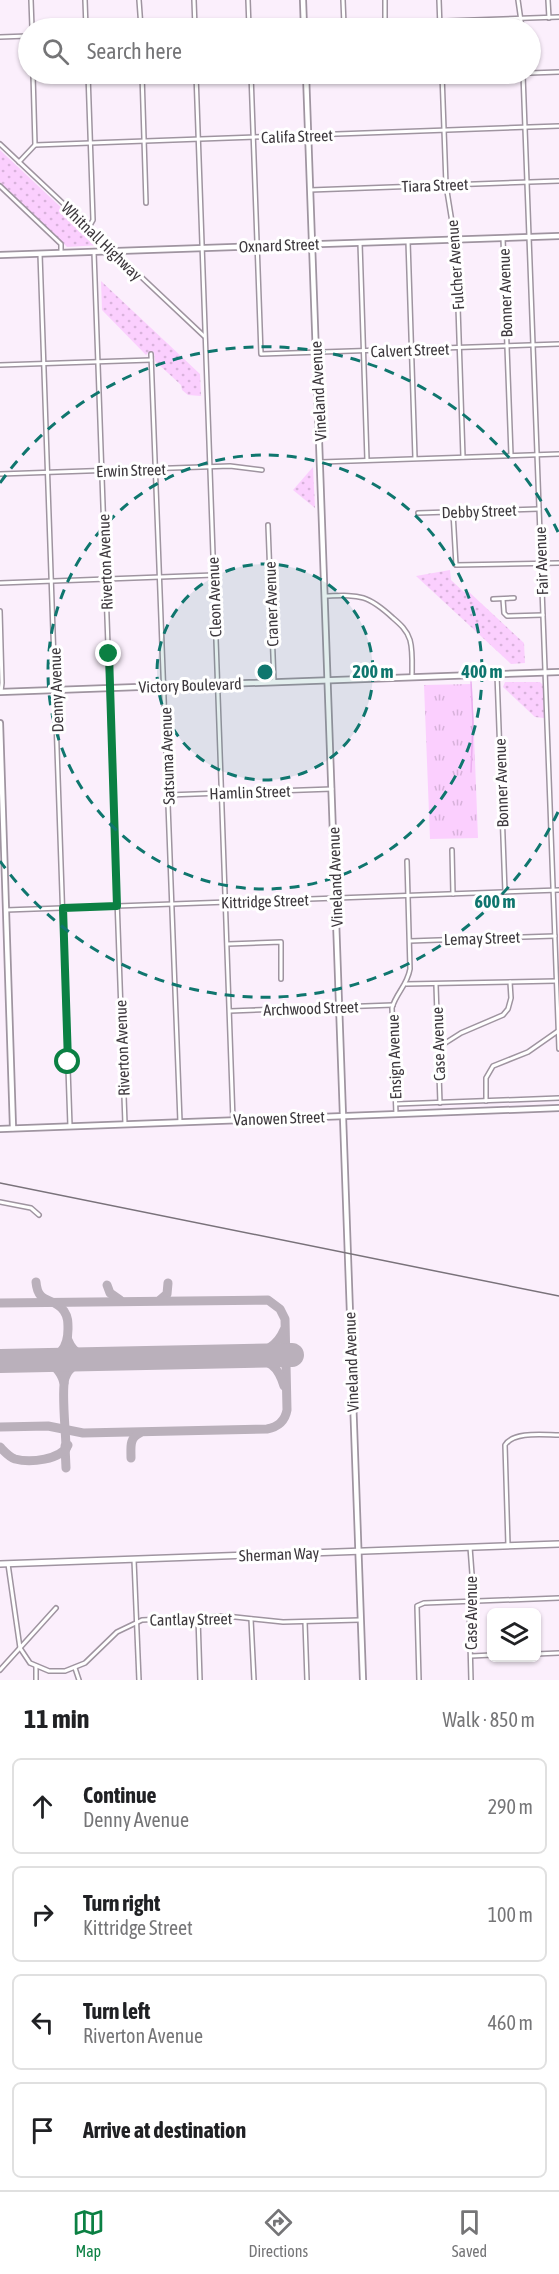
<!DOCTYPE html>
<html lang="en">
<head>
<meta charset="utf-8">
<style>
  body { margin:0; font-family:"Asap Condensed",sans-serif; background:#f6f6f6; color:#202124 }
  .controls { position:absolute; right:18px; bottom:18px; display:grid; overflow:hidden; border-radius:9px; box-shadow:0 2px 4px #0004 }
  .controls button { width:54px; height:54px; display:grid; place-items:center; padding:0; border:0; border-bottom:2px solid #e0e0e0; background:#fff; color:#202124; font:30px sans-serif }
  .stop { position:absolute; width:18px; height:18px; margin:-14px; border:4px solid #0b8043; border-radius:50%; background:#fff }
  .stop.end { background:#0b8043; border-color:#fff; box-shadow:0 2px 6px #0008 }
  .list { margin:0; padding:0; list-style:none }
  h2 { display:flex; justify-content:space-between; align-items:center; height:78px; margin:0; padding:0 24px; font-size:26px }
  h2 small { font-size:20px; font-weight:400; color:#757577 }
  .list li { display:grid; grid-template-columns:39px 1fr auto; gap:18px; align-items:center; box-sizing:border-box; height:96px; margin:0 12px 12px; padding:0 12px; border:2px solid #e0e0e0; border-radius:9px }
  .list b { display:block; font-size:22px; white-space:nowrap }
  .list p { margin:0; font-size:20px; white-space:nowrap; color:#757577 }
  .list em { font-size:20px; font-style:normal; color:#757577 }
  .icon { flex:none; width:33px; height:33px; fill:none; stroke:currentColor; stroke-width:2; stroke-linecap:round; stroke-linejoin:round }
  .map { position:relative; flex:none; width:559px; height:1680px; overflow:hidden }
  .search { position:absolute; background:#fff; box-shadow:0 2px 4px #0004; left:18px; right:18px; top:18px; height:66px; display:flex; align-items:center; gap:15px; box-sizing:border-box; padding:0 21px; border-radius:33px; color:#757577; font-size:22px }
  .sheet { height:510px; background:#fff }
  nav { display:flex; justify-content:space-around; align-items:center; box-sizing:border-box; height:84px; border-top:2px solid #e0e0e0; background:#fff; font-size:16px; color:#757577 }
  nav a { display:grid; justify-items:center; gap:3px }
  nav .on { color:#0b8043 }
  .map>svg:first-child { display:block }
  .grass { fill:url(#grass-dots) }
  .park { fill:url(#park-tufts) }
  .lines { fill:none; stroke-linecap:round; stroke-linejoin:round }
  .stream { stroke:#eaafef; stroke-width:1.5 }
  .taxiway { stroke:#bab0bb; stroke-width:9 }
  .runway { stroke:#bab0bb; stroke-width:24 }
  .street-casing { stroke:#9f94a0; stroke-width:6 }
  .secondary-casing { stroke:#9f94a0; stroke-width:8 }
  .primary-casing { stroke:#9f94a0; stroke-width:8 }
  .street { stroke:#fff; stroke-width:3 }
  .secondary { stroke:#fff; stroke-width:4.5 }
  .primary { stroke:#fff; stroke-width:5 }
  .rail { stroke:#79727a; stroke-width:1.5 }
  .route { stroke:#0b8043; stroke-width:8 }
  .ring { fill:none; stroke:#0f766e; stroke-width:3; stroke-dasharray:10 8 }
  .labels { text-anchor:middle; stroke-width:6; stroke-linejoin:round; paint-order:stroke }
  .street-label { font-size:16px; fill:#3d383d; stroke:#fff }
  .centre { fill:#0f766e; stroke:#fff; stroke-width:3 }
  .ring-label { font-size:18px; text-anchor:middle; font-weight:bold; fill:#0f766e; stroke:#fff; stroke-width:6; stroke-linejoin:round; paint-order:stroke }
</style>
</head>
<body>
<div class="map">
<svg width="559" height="1680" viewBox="0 0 559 1680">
  <defs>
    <pattern id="grass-dots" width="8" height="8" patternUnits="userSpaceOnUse" patternTransform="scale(1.5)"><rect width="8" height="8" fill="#fbcffe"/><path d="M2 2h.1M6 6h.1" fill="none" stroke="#d8b2db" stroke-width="1.8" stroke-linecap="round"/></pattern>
    <pattern id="park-tufts" width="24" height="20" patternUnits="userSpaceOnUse" patternTransform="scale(1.5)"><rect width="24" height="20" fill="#fbcffe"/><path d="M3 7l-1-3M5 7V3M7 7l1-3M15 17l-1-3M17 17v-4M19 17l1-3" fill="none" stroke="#d8b2db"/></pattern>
  </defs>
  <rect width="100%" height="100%" fill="#fbeffc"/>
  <g class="grass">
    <polygon points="0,150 99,243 100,245 67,247 0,182"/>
    <polygon points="101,281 200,374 201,396 188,395 182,390 181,385 155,361 154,352 149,352 146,355 102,310"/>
    <polygon points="313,467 315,508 293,490"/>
    <polygon points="450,570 451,580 464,592 469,592 524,643 525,663 511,664 416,576"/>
    <polygon points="505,682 540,682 543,685 544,718 535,717 503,687"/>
  </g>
  <polygon class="park" points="472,684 478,838 430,839 424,685"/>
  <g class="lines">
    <polyline class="stream" points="471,682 473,722 471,772"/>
    <g class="taxiway">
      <path d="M36 1282C38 1306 54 1296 64 1311 68 1317 68 1322 68 1329 68 1349 59 1358 40 1360"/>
      <polyline points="107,1285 110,1293 120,1300"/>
      <polyline points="160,1300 167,1294 168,1283"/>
      <path d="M0 1303 268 1300 280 1309 285 1319 287 1410C285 1421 278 1427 267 1429L83 1433 48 1426 0 1427"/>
      <path d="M68 1340C74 1356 88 1359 103 1359"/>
      <path d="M247 1356C269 1362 277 1363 284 1386"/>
      <path d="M248 1356C264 1352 277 1347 284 1330"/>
      <path d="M42 1361C54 1364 61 1371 64 1383"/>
      <polyline points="65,1446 66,1468"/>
      <path d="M0 1447C4 1451 9 1457 15 1459 30 1463 61 1460 68 1445"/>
      <path d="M66 1449C66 1432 61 1391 65 1378 69 1366 80 1361 91 1359"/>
      <path d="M131 1458C131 1447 129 1438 140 1433"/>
    </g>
    <polyline class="runway" points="0,1361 292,1355"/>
    <g class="street-casing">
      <g id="street">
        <polyline points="31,0 32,28"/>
        <polyline points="85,0 86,28"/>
        <polyline points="139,0 141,28"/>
        <polyline points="194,0 195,28"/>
        <polyline points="248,0 249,28"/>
        <polyline points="343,0 344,25"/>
        <polyline points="385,0 385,24"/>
        <polyline points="439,0 440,28"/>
        <polyline points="518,0 522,28"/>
        <polyline points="548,0 549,18"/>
        <polyline points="250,28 559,17"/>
        <polyline points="0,37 28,36"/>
        <polyline points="530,73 559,72"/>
        <polyline points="88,74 93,220 89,227"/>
        <polyline points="142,74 146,203"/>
        <polyline points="196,74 233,1120"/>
        <polyline points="251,74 261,354 559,344"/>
        <polyline points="442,74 446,185 456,247 463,457"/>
        <polyline points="523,74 559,1049"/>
        <polyline points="306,81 519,74"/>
        <polyline points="0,144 204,336"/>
        <polyline points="35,145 559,126"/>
        <polyline points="19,162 35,145 33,74"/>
        <polyline points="0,186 61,244 61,253"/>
        <polyline points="310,190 559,181"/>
        <polyline points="503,238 511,455"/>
        <polyline points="408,241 415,458"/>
        <polyline points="360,243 367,460"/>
        <polyline points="94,252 125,1124"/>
        <polyline points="40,254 70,1126"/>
        <polyline points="151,354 180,1122"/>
        <polyline points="0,365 151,360"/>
        <polyline points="321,462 559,454"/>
        <polyline points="0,474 230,466 262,470"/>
        <polyline points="453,512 456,565 559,563"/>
        <polyline points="418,513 539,509"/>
        <polyline points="268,525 274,682"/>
        <polyline points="0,583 214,575"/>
        <path d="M325 596C360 595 367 594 393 618 400 624 407 630 410 640 413 651 412 665 412 677"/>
        <polyline points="493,599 514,598"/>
        <polyline points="503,599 504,613 507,616 543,615"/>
        <polyline points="0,611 2,683 1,692"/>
        <polyline points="497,674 505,892"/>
        <polyline points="168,795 332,789"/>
        <polyline points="452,850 453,894"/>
        <polyline points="6,910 559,890"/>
        <polyline points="410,941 555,936"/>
        <polyline points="228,944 281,942 281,979"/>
        <polyline points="406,984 556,981"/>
        <polyline points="436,985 440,1103"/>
        <polyline points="230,1011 393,1005"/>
        <polyline points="439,1047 461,1033 503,1015 508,1009 511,998 510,982"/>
        <polyline points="486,1101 486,1078 493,1066 528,1052 558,1031"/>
        <polyline points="396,1104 559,1098"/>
        <path d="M396 1114 392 1008C396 993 407 986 410 969L407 861"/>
        <polyline points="0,1202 31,1208 39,1215"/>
        <path d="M508 1545 505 1445C514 1431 544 1435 559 1435"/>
        <polyline points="470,1547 472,1574 469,1602 471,1680"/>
        <polyline points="134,1560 139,1680"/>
        <polyline points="8,1564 20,1648 30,1663 49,1671 65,1671 85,1663 117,1632 142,1620 226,1616 283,1622 360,1620"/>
        <polyline points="198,1617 200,1680"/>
        <polyline points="251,1619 254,1680"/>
        <polyline points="305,1622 307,1680"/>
        <polyline points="536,1654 559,1653"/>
        <polyline points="471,1656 492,1655"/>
        <polyline points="36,1666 36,1680"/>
        <polyline points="75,1668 79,1680"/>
        <polyline points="0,1670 56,1608"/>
        <polyline points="419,1680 417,1606 424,1603 559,1598"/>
      </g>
    </g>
    <g class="secondary-casing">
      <g id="secondary">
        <polyline points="303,0 304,28"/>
        <polyline points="306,74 363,1680"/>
        <polyline points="0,255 559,236"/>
        <polyline points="0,692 559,672"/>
        <polyline points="0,723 13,1128"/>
        <polyline points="0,1129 559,1108"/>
      </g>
    </g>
    <g class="primary-casing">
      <polyline id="primary" points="0,1564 559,1544"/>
    </g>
    <use href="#street" class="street"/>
    <use href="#secondary" class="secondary"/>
    <use href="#primary" class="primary"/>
    <polyline class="rail" points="0,1183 559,1296"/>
  </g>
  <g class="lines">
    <polyline class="route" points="68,1062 63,908 117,906 109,654"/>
  </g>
  <circle cx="265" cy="672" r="108" fill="#0f766e" fill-opacity=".12"/>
  <g class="ring">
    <circle cx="265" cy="672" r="108"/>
    <circle cx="265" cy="672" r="217"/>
    <path d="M558 812A325 325 0 0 1 0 861M0 483A325 325 0 0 1 558 532"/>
  </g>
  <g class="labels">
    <g class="street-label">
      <text transform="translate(297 136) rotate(-2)" y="6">Califa Street</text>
      <text transform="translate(435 185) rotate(-2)" y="6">Tiara Street</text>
      <text transform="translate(102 241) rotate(44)" y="6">Whitnall Highway</text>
      <text transform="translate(279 245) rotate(-2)" y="6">Oxnard Street</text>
      <text transform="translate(455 265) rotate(-94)" y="6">Fulcher Avenue</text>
      <text transform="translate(505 293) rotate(-92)" y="6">Bonner Avenue</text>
      <text transform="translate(410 350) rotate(-2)" y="6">Calvert Street</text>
      <text transform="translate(318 391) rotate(-93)" y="6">Vineland Avenue</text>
      <text transform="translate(131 470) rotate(-2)" y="6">Erwin Street</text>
      <text transform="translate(479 511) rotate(-2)" y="6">Debby Street</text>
      <text transform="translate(541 561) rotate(-92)" y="6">Fair Avenue</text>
      <text transform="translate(105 562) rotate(-92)" y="6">Riverton Avenue</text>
      <text transform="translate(214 597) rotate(-92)" y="6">Cleon Avenue</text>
      <text transform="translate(271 604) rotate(-92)" y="6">Craner Avenue</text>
      <text transform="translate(190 685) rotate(-2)" y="6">Victory Boulevard</text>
      <text transform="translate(56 690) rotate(-92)" y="6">Denny Avenue</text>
      <text transform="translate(167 756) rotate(-92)" y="6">Satsuma Avenue</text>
      <text transform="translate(501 783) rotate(-92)" y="6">Bonner Avenue</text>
      <text transform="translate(250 792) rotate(-2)" y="6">Hamlin Street</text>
      <text transform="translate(335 877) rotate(-92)" y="6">Vineland Avenue</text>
      <text transform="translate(265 901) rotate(-2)" y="6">Kittridge Street</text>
      <text transform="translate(482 938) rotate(-2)" y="6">Lemay Street</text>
      <text transform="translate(311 1008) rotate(-2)" y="6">Archwood Street</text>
      <text transform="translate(438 1044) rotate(-92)" y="6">Case Avenue</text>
      <text transform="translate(122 1048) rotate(-92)" y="6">Riverton Avenue</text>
      <text transform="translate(394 1057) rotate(-92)" y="6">Ensign Avenue</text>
      <text transform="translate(279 1118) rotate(-2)" y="6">Vanowen Street</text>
      <text transform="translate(351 1362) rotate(-92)" y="6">Vineland Avenue</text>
      <text transform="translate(279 1554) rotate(-2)" y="6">Sherman Way</text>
      <text transform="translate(471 1613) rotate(-90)" y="6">Case Avenue</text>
      <text transform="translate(191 1619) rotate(-1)" y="6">Cantlay Street</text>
    </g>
  </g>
  <circle cx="265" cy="672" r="9" class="centre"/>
  <g class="ring-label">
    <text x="373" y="678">200 m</text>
    <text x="482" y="678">400 m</text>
    <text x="495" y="908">600 m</text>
  </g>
</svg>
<div class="controls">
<button><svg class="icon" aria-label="layers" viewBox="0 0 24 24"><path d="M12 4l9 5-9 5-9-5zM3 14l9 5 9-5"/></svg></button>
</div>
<div class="stop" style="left:68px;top:1062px"></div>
<div class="stop end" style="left:109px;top:654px"></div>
<div class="search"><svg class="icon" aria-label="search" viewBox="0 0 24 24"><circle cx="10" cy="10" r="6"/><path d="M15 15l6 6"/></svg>Search here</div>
</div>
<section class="sheet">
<h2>11 min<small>Walk · 850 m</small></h2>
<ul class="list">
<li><svg class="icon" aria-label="ahead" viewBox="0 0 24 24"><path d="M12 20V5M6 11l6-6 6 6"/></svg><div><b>Continue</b><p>Denny Avenue</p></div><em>290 m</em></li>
<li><svg class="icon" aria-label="right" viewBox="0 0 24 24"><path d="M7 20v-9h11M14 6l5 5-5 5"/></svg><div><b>Turn right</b><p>Kittridge Street</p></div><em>100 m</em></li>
<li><svg class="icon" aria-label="left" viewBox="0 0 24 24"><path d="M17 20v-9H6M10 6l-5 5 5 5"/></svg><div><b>Turn left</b><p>Riverton Avenue</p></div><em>460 m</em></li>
<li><svg class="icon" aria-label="arrive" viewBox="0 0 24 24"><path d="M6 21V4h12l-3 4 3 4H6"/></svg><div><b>Arrive at destination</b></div></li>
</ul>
</section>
<nav>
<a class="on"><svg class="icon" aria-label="map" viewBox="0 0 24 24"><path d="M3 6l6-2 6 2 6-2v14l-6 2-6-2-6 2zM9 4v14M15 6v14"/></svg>Map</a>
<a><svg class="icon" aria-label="directions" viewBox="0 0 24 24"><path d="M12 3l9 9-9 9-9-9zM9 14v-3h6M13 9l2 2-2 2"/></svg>Directions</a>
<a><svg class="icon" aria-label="saved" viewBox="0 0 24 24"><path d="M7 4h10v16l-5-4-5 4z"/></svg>Saved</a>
</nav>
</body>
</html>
